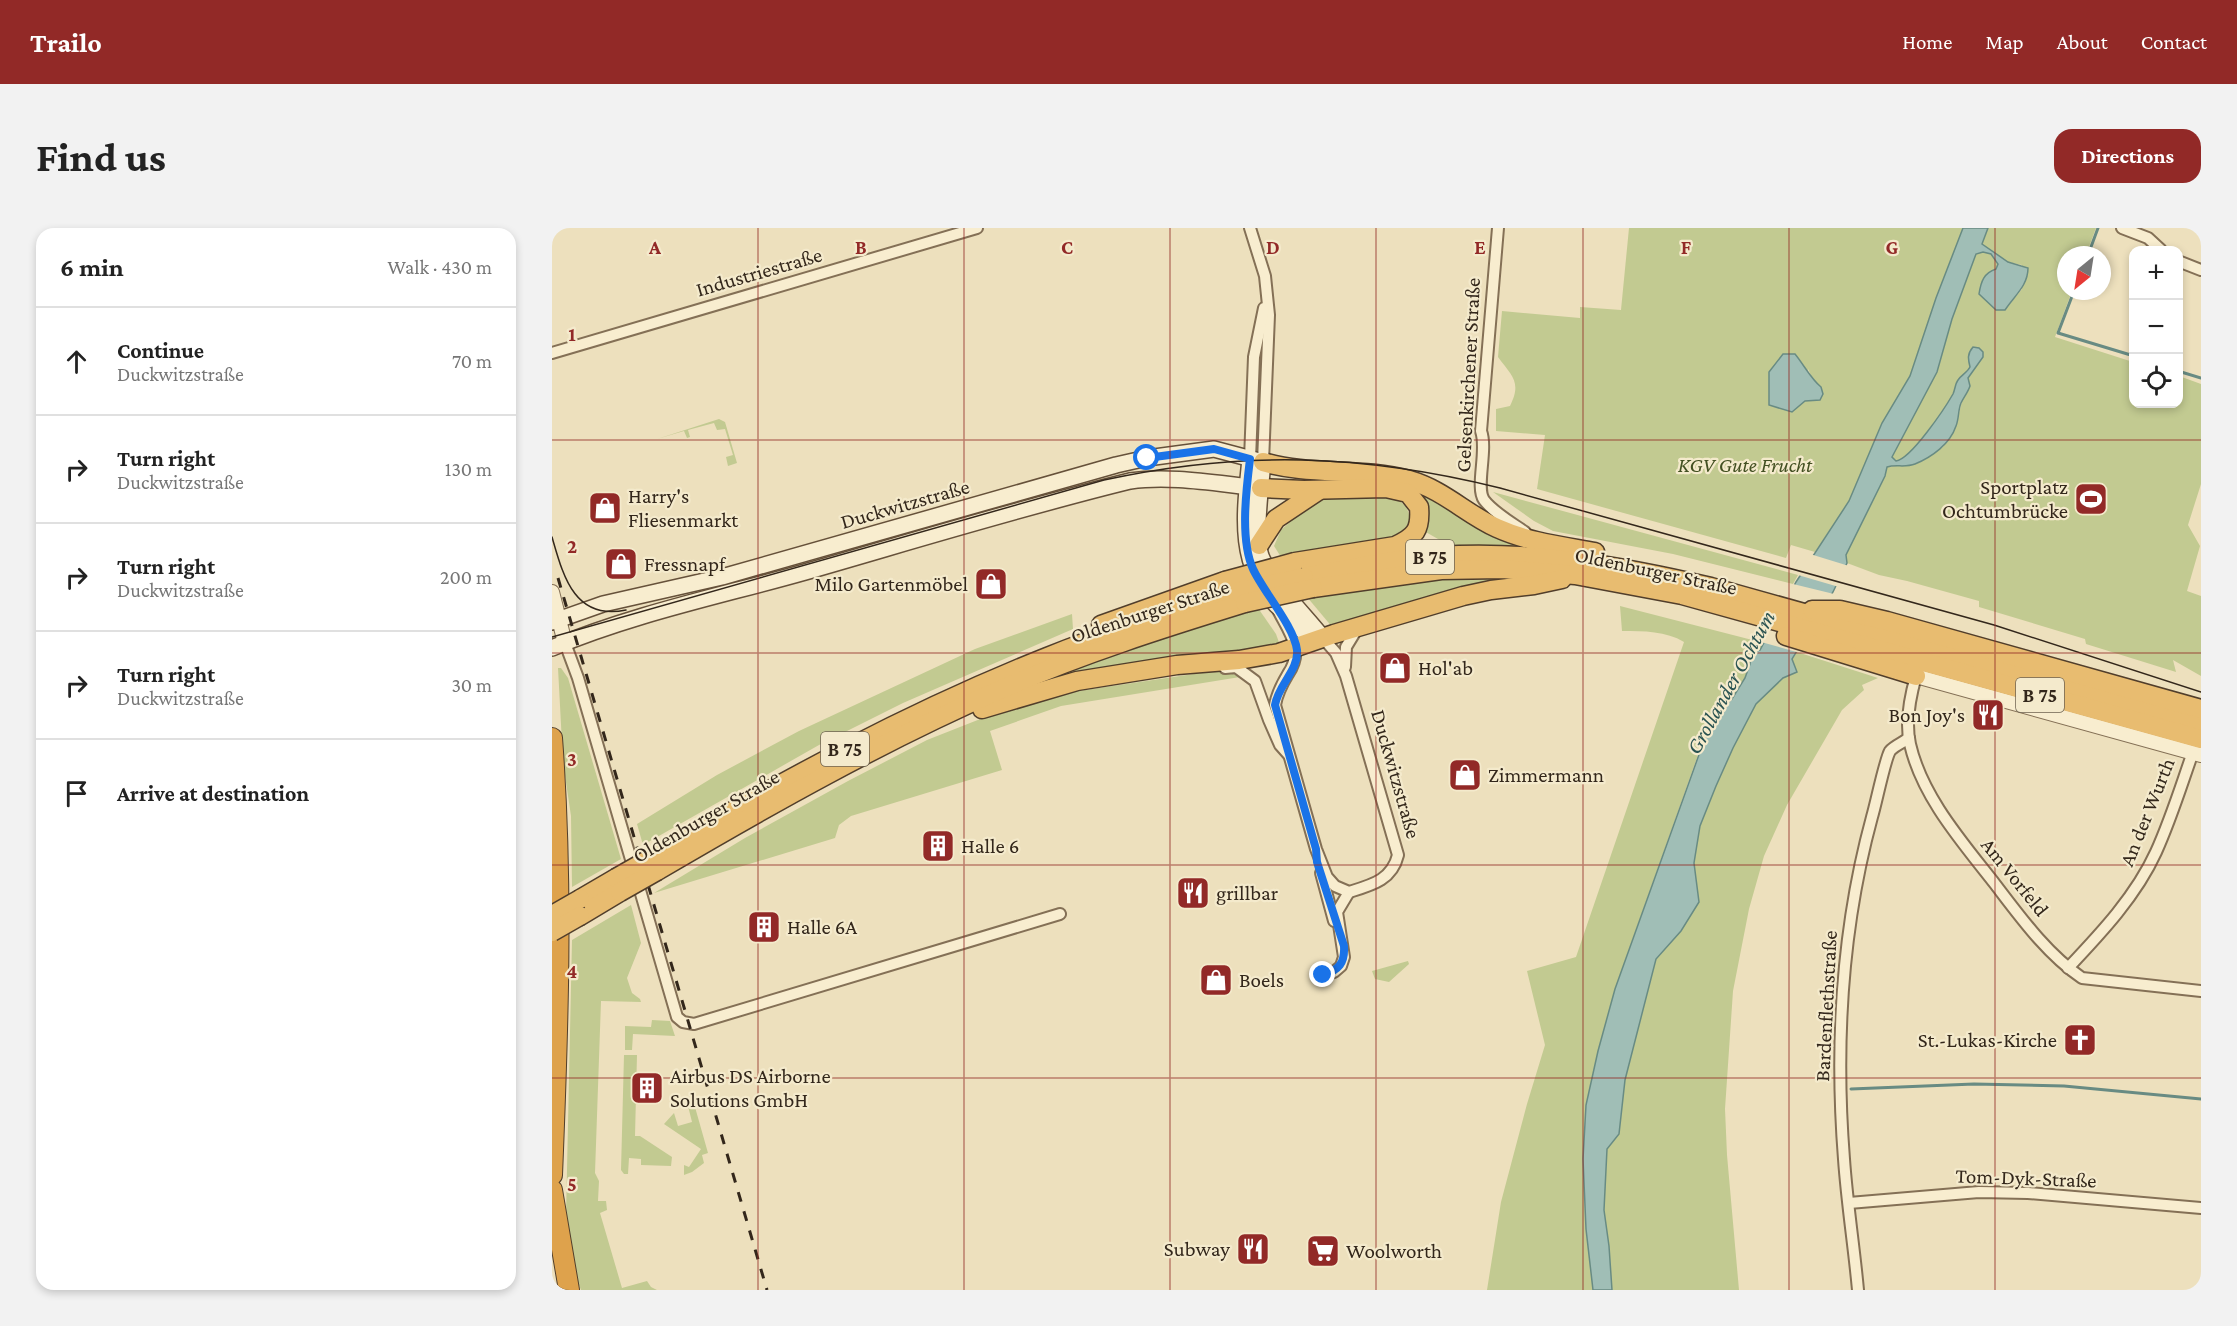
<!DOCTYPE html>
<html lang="en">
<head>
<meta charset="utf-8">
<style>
  body { margin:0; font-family:"Crimson Pro",serif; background:#f2f2f2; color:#222 }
  .controls { position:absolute; right:18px; top:18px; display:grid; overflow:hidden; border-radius:12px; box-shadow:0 3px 9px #0003 }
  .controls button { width:54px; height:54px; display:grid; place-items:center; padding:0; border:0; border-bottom:2px solid #e0e0e0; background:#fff; color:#222; font:30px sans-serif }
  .compass { position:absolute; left:1505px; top:18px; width:54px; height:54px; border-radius:50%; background:#fff; box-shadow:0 3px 9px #0003; rotate:210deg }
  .stop { position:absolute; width:18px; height:18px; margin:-14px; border:4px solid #1a73e8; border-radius:50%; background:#fff }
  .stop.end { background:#1a73e8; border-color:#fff; box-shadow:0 2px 6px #0008 }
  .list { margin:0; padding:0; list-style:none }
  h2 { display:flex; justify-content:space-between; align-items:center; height:78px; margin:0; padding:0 24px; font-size:26px }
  h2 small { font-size:20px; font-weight:400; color:#767676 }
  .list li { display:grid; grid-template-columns:39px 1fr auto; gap:18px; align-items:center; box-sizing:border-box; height:108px; padding:0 24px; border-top:2px solid #e0e0e0 }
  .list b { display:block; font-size:22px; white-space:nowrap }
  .list p { margin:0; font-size:20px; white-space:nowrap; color:#767676 }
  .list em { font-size:20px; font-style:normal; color:#767676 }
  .icon { flex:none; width:33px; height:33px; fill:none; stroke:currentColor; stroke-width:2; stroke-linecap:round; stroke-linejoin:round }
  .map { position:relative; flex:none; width:1649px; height:1062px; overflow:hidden; border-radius:18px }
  header { display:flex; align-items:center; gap:36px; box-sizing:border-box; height:84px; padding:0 30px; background:#922927; color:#fff }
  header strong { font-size:28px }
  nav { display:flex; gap:33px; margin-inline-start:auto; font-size:21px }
  .intro { display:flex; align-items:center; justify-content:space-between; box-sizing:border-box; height:144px; padding:0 36px }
  h1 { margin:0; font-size:42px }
  .button { padding:15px 27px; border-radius:18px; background:#922927; color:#fff; font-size:21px; font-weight:700 }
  main { display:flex; gap:36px; padding:0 36px }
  aside { flex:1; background:#fff; border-radius:18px; box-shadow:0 3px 9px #0003 }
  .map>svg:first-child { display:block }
  .green { fill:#c2ca91; fill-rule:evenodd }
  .water { fill:#a0beb6; stroke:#688b83; stroke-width:1.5 }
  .pier { fill:#ede0bd }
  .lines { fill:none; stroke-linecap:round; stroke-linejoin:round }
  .stream { stroke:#688b83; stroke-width:3 }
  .minor-casing { stroke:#847056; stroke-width:14 }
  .tertiary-casing { stroke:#847056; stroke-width:16 }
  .secondary-casing { stroke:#66513a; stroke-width:18 }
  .trunk-casing { stroke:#513e2b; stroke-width:21 }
  .motorway-casing { stroke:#513e2b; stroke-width:22 }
  .minor { stroke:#f8edcf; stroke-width:10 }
  .tertiary { stroke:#f8edcf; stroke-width:14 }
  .secondary { stroke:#f8edcf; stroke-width:15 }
  .trunk { stroke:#e8bc70; stroke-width:18 }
  .motorway { stroke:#dea24c; stroke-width:20 }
  .tram { stroke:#33271b; stroke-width:1.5 }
  .rail { stroke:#33271b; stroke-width:3; stroke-dasharray:10 10; stroke-linecap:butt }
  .trunk-bridge-casing { stroke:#513e2b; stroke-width:21; stroke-linecap:butt }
  .trunk-bridge { stroke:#e8bc70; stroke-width:18 }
  .route { stroke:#1a73e8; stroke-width:8 }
  .grid { fill:none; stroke:#922927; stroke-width:1.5; stroke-opacity:0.55 }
  .labels { text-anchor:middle; stroke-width:4.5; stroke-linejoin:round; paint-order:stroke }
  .shield { fill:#f4eacc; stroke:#6d6250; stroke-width:1.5 }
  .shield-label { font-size:20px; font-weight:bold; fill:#33271b }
  .street-label { font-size:21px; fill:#33271b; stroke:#f4eacc }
  .park-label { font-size:21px; font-style:italic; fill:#435022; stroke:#f4eacc }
  .poi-label { font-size:21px; fill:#33271b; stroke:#f4eacc; text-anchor:start }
  .water-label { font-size:22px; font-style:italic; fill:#2a5352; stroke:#f4eacc }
  .grid-label { font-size:20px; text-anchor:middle; font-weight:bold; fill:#922927; stroke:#f4eacc; stroke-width:4.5; stroke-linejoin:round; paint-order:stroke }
</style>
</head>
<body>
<header>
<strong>Trailo</strong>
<nav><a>Home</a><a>Map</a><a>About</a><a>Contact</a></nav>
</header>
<div class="intro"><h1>Find us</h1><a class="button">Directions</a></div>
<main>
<aside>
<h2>6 min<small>Walk · 430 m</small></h2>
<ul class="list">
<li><svg class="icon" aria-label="ahead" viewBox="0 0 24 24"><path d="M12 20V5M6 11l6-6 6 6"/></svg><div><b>Continue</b><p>Duckwitzstraße</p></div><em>70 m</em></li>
<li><svg class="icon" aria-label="right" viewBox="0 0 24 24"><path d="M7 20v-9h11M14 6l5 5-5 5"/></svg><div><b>Turn right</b><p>Duckwitzstraße</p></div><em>130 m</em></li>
<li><svg class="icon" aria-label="right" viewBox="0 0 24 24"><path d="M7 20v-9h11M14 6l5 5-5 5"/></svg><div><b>Turn right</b><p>Duckwitzstraße</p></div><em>200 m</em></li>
<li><svg class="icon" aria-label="right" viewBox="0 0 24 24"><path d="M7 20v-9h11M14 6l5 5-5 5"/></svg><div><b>Turn right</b><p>Duckwitzstraße</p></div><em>30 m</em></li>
<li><svg class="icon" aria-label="arrive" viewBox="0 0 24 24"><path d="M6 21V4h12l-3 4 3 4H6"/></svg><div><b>Arrive at destination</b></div></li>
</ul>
</aside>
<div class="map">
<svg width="1649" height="1062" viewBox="0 0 1649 1062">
  <rect width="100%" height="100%" fill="#ede0bd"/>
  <g class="green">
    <path d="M1077 0H1411L1384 71 1358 148 1330 195 1297 273 1263 324 1239 317 1234 330 985 261 993 207 944 203V181L958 178C970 154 960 148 946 129L950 83 1028 90V79L1069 82ZM1256 141 1262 154 1269 159 1267 172 1253 173Z"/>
    <path d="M1436 0H1544L1534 27H1514V63H1520L1503 109 1581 134 1582 176H1626L1627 148 1649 156V256L1636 297 1648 318 1635 363 1649 368V448L1621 432 1624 444 1534 416 1533 411 1427 379V373L1355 353 1327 347 1295 335 1294 327 1333 248 1335 239 1366 235 1391 219 1404 198 1410 173 1416 163V150L1431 129 1416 131 1418 139C1415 145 1409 147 1406 152 1403 156 1403 162 1401 166 1393 180 1360 231 1344 233L1340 229 1385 144 1400 91 1424 26 1431 24 1439 26 1446 36 1444 41C1432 45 1429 53 1427 66L1453 82 1470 61V37L1456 34 1430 16Z"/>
    <polygon points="167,191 173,194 185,235 176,238 174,229 181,227 173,201 165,202 162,195 136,202 138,209 135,210 132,203 105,211"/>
    <polygon points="848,255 972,316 971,321 900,319 872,303 873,276"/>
    <polygon points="941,264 1246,347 1241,356 1121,326 1001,303 982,293"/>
    <path d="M830 268C846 271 856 274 858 292L850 307 838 311 729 329 722 318 729 302 765 270Z"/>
    <polygon points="980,349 781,400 755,369 880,351"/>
    <path d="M1068 378 1212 415 1207 423 1199 424 1198 436 1193 450 1180 471 1166 483 1147 524 1063 761 1046 823 1034 877 1031 931 1034 1001 1041 1062H935L949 974 975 876 993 817 975 743 1024 729 1132 414C1114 403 1092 403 1070 403Z"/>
    <polygon points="706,380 724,406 729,420 515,449 513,445 635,402"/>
    <polygon points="520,386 521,401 351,475 267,517 91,617 85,596 165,547 247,503 423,421"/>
    <polygon points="1245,424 1326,450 1310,457 1312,462 1290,482 1235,577 1212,628 1197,681 1181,763 1173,881 1175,927 1187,1062 1060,1062 1057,1018 1052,982 1055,921 1067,906 1073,852 1104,731 1129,703 1147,674 1142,635 1148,598 1164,558 1181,520 1204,476 1231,450 1244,444 1240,432"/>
    <polygon points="6,440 9,440 16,450 69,631 20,659 19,588 11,534"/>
    <polygon points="662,443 676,444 688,449 509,478 438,503 450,542 299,588 287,597 283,610 102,665 193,610 296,553 375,512 446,484 506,466"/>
    <polygon points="79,677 89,715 75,750 80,765 88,771 89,774 49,773 43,945 47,953 46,973 54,973 55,982 48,985 70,1060 95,1053 99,1059 105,1062 29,1062 18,1036 14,988 20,712"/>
    <polygon points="856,733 857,736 837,754 823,751 820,743"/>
    <polygon points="100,792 118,793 123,808 81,806 80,822 73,822 73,798 99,799"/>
    <polygon points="72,827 85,827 83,908 88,908 120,929 119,938 89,937 89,931 77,930 76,946 72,946 69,942"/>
    <polygon points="141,872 156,925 150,927 152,935 140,944 132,947 132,937 137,939 149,921 112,896 122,885 126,898 140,894 135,874"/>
  </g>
  <g class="water">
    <path d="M1411 0H1436L1430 16 1456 34 1476 40C1476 58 1462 68 1453 82H1444L1427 66C1429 53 1432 45 1444 41L1446 36 1439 26 1431 24 1424 26 1400 91 1385 144 1340 229 1344 233C1359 231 1393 180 1401 166 1403 162 1403 156 1406 152 1409 147 1415 145 1418 139 1416 131 1415 126 1421 119L1427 120 1431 124V129L1416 150 1418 158C1416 164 1412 169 1409 175 1406 182 1407 191 1404 198 1398 216 1380 229 1363 236 1353 240 1344 236 1335 239L1333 248 1294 327 1295 335 1281 364 1240 431 1245 444 1231 450 1204 476 1181 520 1164 558 1148 598 1142 635 1147 674 1129 703 1104 731 1073 852 1067 906 1055 921 1052 982 1057 1018 1060 1062H1041L1034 1001 1031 931 1034 877 1046 823 1063 761 1154 507 1166 483 1180 471 1193 450 1198 436 1199 424 1208 422 1244 354 1297 273 1330 195 1358 148 1384 70Z"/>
    <path d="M1231 126H1243C1252 137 1259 151 1269 159L1271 166 1268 172 1253 173 1240 184 1217 177V144Z"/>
  </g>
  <g class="pier">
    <polygon points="1258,326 1297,338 1287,359 1246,347"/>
    <polygon points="1241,356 1282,366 1248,425 1209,414"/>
  </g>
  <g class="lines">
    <g class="stream">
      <polyline points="1536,27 1546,0"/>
      <polyline points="1522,63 1506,105 1582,128"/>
      <polyline points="1626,143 1649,150"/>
      <polyline points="1299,861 1422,856 1512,858 1649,871"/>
    </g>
    <g class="minor-casing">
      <g id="minor">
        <polyline points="698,0 713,48 717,87 711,234"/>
        <path d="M946 0 929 203C936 222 923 259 932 272 942 285 960 295 973 304L975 308"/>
        <polyline points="1570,0 1596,10 1609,22"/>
        <polyline points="1626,33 1649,42"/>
        <polyline points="0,125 425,0"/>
        <polyline points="698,231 702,129 712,80"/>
        <path d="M725 380C737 404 753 421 736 446 730 456 725 465 723 477L764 621 775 649 783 658 797 664C820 657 840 652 846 627L794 448 784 425 771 410"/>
        <polyline points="13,415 26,450 125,789 131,794 142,796 508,686"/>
        <polyline points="793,439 794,419 805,401"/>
        <polyline points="673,440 684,439 703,453 717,492 728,517 736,526"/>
        <path d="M1364 448C1358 469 1353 494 1358 516 1370 569 1411 615 1443 656 1469 690 1495 726 1530 750L1649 763"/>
        <polyline points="769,645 782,693"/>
        <path d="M1516 740C1549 705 1584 668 1604 624 1619 591 1629 558 1641 524"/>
        <polyline points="771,747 782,744 789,738 792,729 785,684 797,664"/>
        <polyline points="1297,975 1427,964 1476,965 1649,980"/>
        <path d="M1306 1062C1302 1018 1295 975 1292 931 1283 817 1290 699 1320 589 1324 576 1333 531 1338 523 1342 518 1352 514 1357 510"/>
      </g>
    </g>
    <g class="tertiary-casing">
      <g id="tertiary">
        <polyline points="0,364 13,415"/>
        <polyline points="1364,448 1649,527"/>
      </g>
    </g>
    <g class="secondary-casing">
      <g id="secondary">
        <path d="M698 231C693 282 684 336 724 377 728 381 734 384 739 389 746 396 753 406 759 414"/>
        <path d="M0 394 51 376 170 349 564 237 595 230 662 221 711 234C709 257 702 307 709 328 719 354 753 387 771 410"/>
        <path d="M0 420C81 386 168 368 253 344 361 313 468 280 578 253 620 247 666 256 709 260"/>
      </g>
    </g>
    <g class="trunk-casing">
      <g id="trunk">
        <path d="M711 234C758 248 809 239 857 252 892 262 914 286 945 300 976 314 1010 318 1043 324"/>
        <path d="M709 260 752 262 834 260 856 265 867 279C869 302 863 309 843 318L743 334"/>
        <polyline points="707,317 724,291 766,263"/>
        <path d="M752 349C797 341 842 331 887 328 980 322 1069 338 1159 359L1649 496"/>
        <polyline points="761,360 889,342 950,341 1023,347 1130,367 1649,511"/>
        <polyline points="1260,382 1288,382 1335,393 1649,481"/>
        <polyline points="549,397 673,353"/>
        <polyline points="1234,408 1364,448"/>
        <polyline points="430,481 525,453 625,437 687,432 727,425 782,406 911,368 939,362 982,357 1010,351"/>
        <path d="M101 629C228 554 357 484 495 429 557 404 621 384 684 364"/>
        <path d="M105 643C219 576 331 513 452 460 530 426 612 400 693 375"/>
        <polyline points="28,671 64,650"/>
        <polyline points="28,688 68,664"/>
      </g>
    </g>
    <g class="motorway-casing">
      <g id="motorway">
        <path d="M0 510C11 656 6 801 0 947"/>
        <polyline points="0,962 17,1062"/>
      </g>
    </g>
    <use href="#minor" class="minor"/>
    <use href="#tertiary" class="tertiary"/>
    <use href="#secondary" class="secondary"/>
    <use href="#trunk" class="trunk"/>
    <use href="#motorway" class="motorway"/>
    <g class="tram">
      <path d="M0 309C11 347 22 393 74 382"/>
      <path d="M0 409 552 252C690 222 811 226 948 260L1442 397 1649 464"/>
    </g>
    <polyline class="rail" points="6,350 215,1062"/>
    <g class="trunk-bridge-casing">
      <g id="trunk-bridge">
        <polyline points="673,353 743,334"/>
        <polyline points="684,364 752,349"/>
        <polyline points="693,375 761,360"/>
        <polyline points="64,650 101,629"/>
        <polyline points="68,664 105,643"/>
        <polyline points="0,687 28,671"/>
        <polyline points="0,704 28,688"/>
      </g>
    </g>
    <use href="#trunk-bridge" class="trunk-bridge"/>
  </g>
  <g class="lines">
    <path class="route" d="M595 230 662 221 698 231C694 263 688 312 701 341 711 363 742 398 745 422 747 442 726 457 723 477L764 621 765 634 792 718C793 735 787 742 771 747"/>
  </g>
  <path class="grid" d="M206 0V1062M412 0V1062M618 0V1062M824 0V1062M1031 0V1062M1237 0V1062M1443 0V1062M0 212H1649M0 425H1649M0 637H1649M0 850H1649"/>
  <defs>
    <g id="stadium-square" transform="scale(1.725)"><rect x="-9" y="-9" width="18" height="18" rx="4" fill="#922927" stroke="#f4eacc"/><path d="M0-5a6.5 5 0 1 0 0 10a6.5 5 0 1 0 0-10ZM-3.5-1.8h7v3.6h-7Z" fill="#fff"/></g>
    <g id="shop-square" transform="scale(1.725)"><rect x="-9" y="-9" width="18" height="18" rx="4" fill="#922927" stroke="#f4eacc"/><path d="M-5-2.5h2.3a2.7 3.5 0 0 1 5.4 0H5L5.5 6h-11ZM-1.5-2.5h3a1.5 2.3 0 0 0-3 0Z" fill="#fff"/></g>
    <g id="restaurant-square" transform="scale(1.725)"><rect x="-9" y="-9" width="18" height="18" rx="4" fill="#922927" stroke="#f4eacc"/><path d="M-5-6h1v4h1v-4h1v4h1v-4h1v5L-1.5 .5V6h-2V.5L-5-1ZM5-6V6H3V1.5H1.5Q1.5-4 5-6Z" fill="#fff"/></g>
    <g id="building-square" transform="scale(1.725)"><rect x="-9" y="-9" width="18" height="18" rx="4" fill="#922927" stroke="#f4eacc"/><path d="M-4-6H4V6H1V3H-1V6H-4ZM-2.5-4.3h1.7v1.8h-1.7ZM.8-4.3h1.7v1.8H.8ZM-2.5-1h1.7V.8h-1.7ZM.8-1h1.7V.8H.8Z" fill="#fff"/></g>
    <g id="church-square" transform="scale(1.725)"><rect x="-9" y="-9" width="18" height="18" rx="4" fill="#922927" stroke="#f4eacc"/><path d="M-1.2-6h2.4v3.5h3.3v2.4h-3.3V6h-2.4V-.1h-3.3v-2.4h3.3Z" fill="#fff"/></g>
    <g id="supermarket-square" transform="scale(1.725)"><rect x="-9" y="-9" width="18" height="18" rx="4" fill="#922927" stroke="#f4eacc"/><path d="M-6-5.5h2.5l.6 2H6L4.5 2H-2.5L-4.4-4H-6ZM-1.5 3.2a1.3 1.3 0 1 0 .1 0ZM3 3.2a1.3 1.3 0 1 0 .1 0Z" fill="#fff"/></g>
  </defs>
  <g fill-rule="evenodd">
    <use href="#stadium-square" x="1539" y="271"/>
    <use href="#shop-square" x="53" y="280"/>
    <use href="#shop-square" x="69" y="336"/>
    <use href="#shop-square" x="439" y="356"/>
    <use href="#shop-square" x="843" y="440"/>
    <use href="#restaurant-square" x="1436" y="487"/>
    <use href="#shop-square" x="913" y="547"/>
    <use href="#building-square" x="386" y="618"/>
    <use href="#restaurant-square" x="641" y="665"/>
    <use href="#building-square" x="212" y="699"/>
    <use href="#shop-square" x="664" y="752"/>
    <use href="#church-square" x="1528" y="812"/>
    <use href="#building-square" x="95" y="860"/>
    <use href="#restaurant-square" x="701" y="1021"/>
    <use href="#supermarket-square" x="771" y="1023"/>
  </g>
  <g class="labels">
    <g class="shield">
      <rect x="854" y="312" width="48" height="34" rx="4.5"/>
      <rect x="1464" y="450" width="48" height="34" rx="4.5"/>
      <rect x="269" y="504" width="48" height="34" rx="4.5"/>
    </g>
    <g class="shield-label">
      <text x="878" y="336">B 75</text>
      <text x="1488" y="474">B 75</text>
      <text x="293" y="528">B 75</text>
    </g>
    <g class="street-label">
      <text transform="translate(207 44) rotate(-16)" y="7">Industriestraße</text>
      <text transform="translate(916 147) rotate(-87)" y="7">Gelsenkirchener Straße</text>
      <text transform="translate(353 276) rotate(-16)" y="7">Duckwitzstraße</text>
      <text transform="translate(1104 343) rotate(12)" y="7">Oldenburger Straße</text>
      <text transform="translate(598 383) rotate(-18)" y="7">Oldenburger Straße</text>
      <text transform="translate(844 546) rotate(74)" y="7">Duckwitzstraße</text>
      <text transform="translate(1595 584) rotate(-68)" y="7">An der Wurth</text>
      <text transform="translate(154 588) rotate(-30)" y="7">Oldenburger Straße</text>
      <text transform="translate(1463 649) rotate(51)" y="7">Am Vorfeld</text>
      <text transform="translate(1274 778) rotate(-87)" y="7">Bardenflethstraße</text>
      <text transform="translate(1474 950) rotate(2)" y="7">Tom-Dyk-Straße</text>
    </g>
    <g class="park-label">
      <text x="1193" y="244">KGV Gute Frucht</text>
    </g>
    <g class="poi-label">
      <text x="1516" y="266" text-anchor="end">Sportplatz<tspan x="1516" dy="24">Ochtumbrücke</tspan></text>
      <text x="76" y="275">Harry's<tspan x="76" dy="24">Fliesenmarkt</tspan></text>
      <text x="92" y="343">Fressnapf</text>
      <text x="416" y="363" text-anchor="end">Milo Gartenmöbel</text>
      <text x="866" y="447">Hol'ab</text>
      <text x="1413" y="494" text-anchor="end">Bon Joy's</text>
      <text x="936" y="554">Zimmermann</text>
      <text x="409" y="625">Halle 6</text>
      <text x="664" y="672">grillbar</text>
      <text x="235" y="706">Halle 6A</text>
      <text x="687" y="759">Boels</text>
      <text x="1505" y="819" text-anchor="end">St.-Lukas-Kirche</text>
      <text x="118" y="855">Airbus DS Airborne<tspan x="118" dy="24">Solutions GmbH</tspan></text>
      <text x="678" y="1028" text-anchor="end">Subway</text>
      <text x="794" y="1030">Woolworth</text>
    </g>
    <g class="water-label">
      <text transform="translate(1178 454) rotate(-61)" y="8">Grollander Ochtum</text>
    </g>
  </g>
  <g class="grid-label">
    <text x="103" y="26">A</text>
    <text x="309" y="26">B</text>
    <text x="515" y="26">C</text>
    <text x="721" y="26">D</text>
    <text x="928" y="26">E</text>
    <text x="1134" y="26">F</text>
    <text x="1340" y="26">G</text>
    <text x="20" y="113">1</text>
    <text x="20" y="325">2</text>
    <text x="20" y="538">3</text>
    <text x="20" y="750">4</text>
    <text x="20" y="963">5</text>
  </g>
</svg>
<div class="controls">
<button>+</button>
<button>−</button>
<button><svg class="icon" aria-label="locate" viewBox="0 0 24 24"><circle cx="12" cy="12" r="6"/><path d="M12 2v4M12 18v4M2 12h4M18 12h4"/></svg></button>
</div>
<svg class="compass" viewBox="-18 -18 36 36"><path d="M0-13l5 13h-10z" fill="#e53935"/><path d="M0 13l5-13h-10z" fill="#767676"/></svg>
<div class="stop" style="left:595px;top:230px"></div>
<div class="stop end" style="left:771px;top:747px"></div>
</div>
</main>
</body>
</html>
